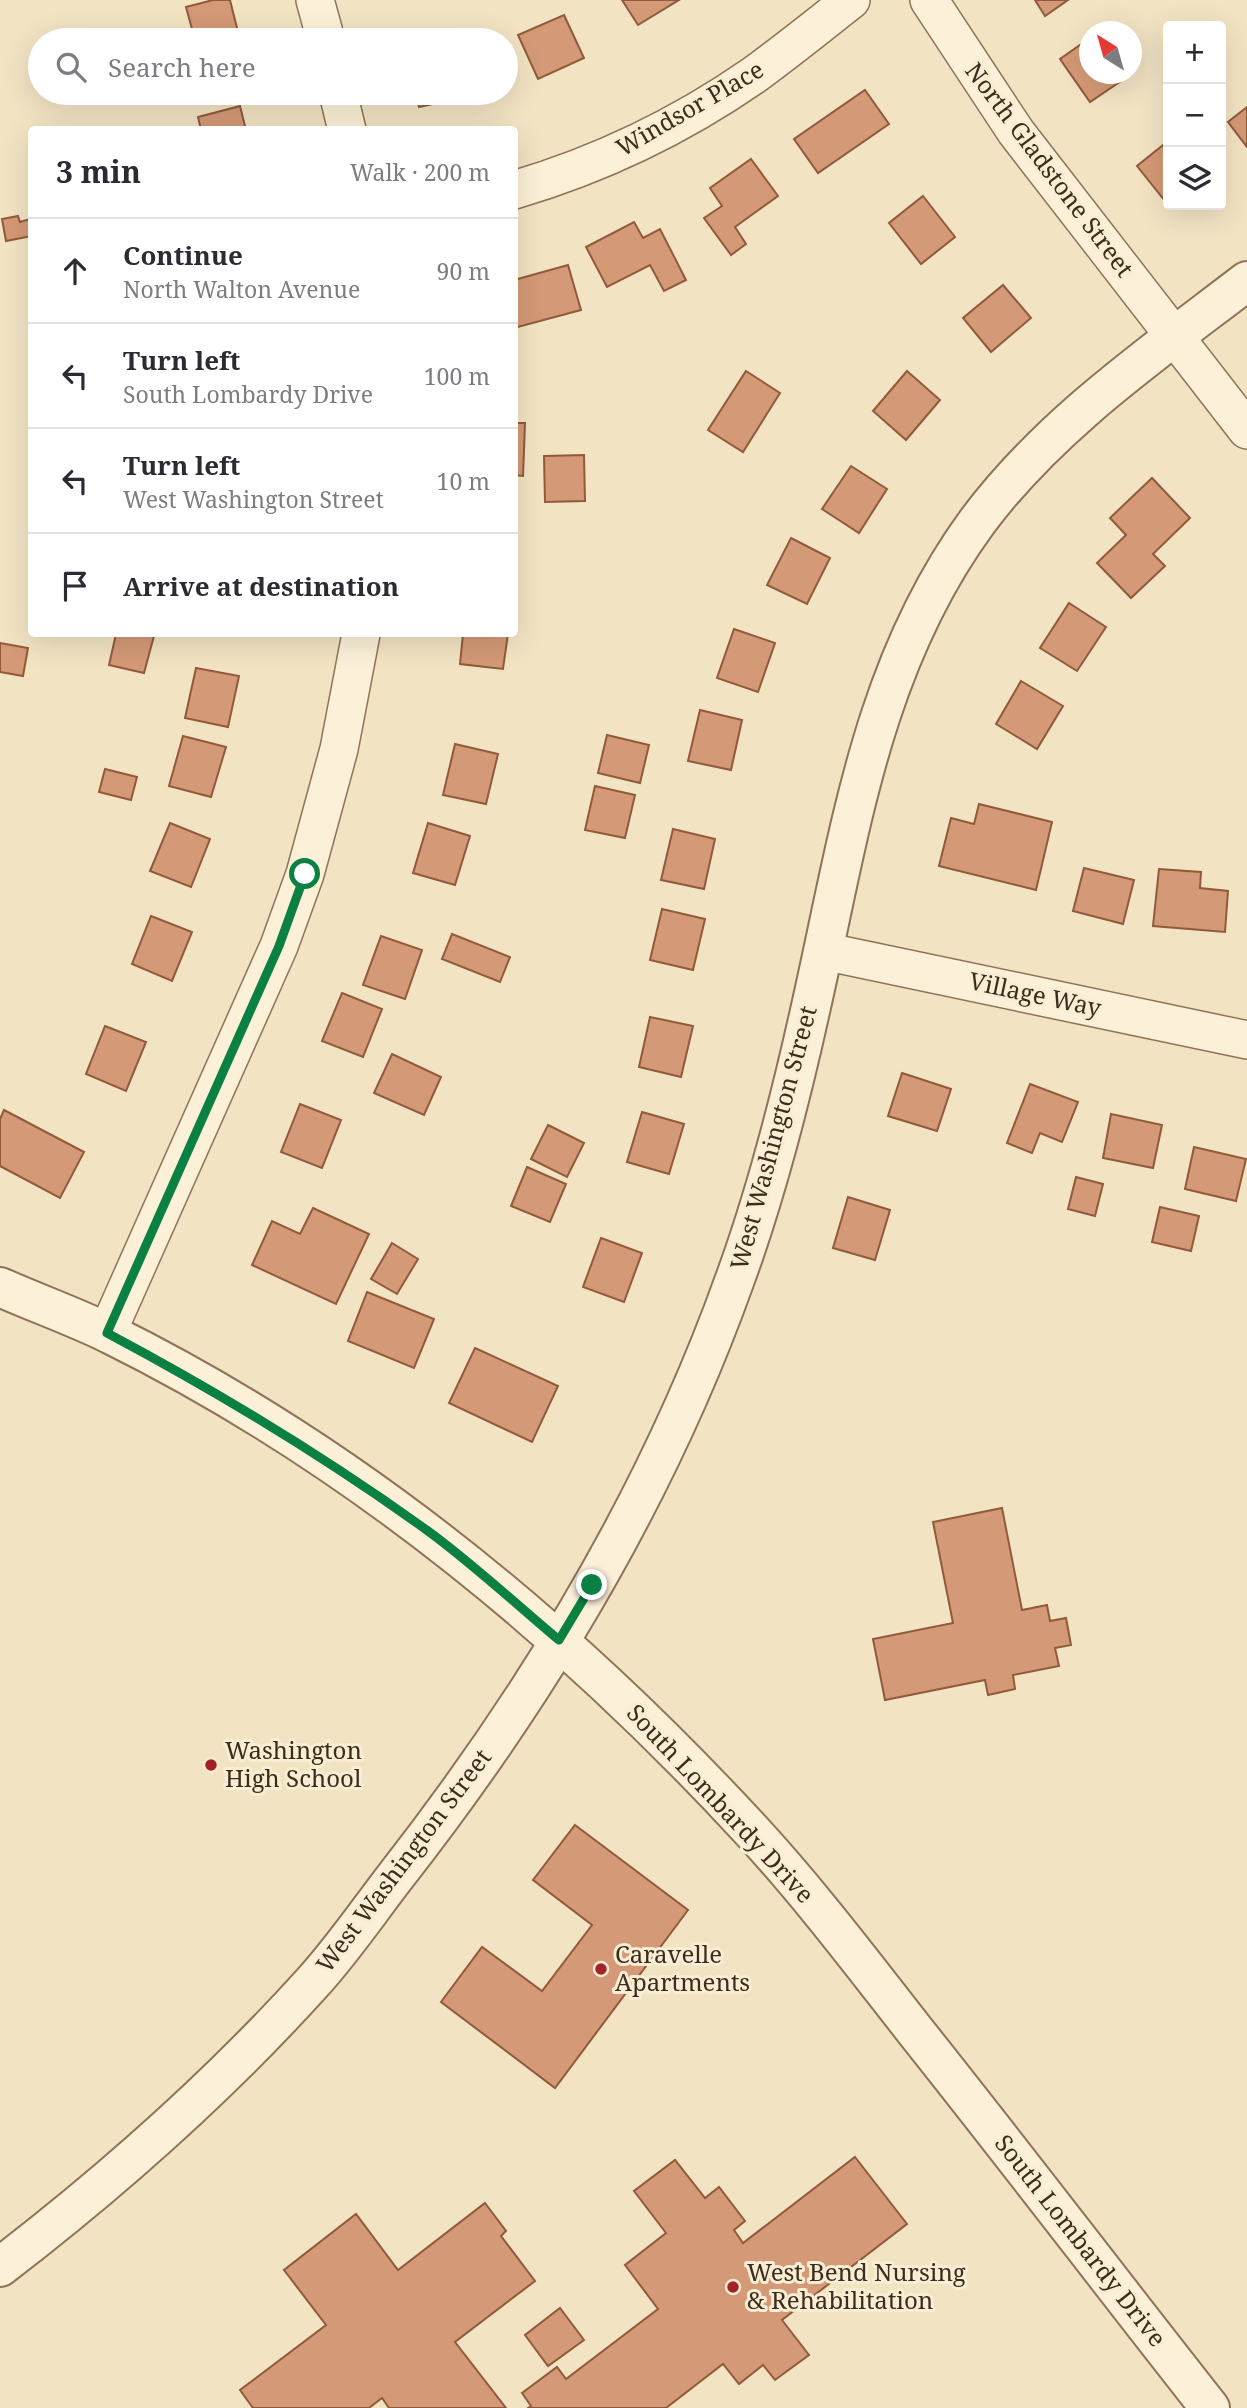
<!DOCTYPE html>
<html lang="en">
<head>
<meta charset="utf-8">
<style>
  body { margin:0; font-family:"Noto Serif",serif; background:#f2f2f3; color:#2b2b33 }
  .controls { position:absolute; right:21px; top:21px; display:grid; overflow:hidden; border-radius:7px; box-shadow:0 7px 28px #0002 }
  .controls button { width:63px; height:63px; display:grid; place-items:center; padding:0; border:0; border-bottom:2px solid #e1e1e2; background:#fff; color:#2b2b33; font:35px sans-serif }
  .compass { position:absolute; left:1079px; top:21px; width:63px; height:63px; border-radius:50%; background:#fff; box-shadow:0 7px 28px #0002; rotate:323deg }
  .stop { position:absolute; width:21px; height:21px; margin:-16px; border:5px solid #0b8043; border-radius:50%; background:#fff }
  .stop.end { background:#0b8043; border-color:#fff; box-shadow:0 2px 7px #0008 }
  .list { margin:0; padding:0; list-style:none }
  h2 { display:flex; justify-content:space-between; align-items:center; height:91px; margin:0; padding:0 28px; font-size:30px }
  h2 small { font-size:23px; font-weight:400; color:#7c7c81 }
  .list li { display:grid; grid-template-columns:46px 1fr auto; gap:21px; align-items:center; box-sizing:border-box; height:105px; padding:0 28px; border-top:2px solid #e1e1e2 }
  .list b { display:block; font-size:26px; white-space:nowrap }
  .list p { margin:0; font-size:23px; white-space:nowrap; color:#7c7c81 }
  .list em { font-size:23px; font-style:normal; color:#7c7c81 }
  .icon { flex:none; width:38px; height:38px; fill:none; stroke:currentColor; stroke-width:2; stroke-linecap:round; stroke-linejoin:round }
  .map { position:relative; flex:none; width:1247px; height:2408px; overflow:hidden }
  .search { position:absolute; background:#fff; box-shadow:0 7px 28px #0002; left:28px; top:28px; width:490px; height:77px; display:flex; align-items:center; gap:18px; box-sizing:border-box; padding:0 24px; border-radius:38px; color:#7c7c81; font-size:26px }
  .panel { position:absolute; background:#fff; box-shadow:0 7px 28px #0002; left:28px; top:126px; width:490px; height:511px; border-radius:7px }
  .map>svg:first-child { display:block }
  .building { fill:#d49976; stroke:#915a3b; stroke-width:2 }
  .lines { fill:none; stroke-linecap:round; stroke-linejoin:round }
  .minor-casing { stroke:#8f7358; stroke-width:40 }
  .tertiary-casing { stroke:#8f7358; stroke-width:42 }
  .minor { stroke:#fcf0d8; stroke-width:37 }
  .tertiary { stroke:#fcf0d8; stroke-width:38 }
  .route { stroke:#0b8043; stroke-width:9 }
  .poi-dot { fill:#a42227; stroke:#f9edd4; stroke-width:2.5 }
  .labels { text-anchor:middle; stroke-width:6; stroke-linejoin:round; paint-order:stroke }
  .street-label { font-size:24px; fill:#3d2c1d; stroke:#f9edd4 }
  .poi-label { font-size:24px; fill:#3d2c1d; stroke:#f9edd4; text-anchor:start }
</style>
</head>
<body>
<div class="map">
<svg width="1247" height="2408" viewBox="0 0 1247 2408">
  <rect width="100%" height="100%" fill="#f2e3c3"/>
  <g class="building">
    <polygon points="213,0 230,0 240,40 195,40 186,7"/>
    <polygon points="622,0 679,0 638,25"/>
    <polygon points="1035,0 1068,0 1045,16"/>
    <polygon points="564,15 584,58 538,79 518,35"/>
    <polygon points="1090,38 1090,74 1125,74 1127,77 1090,102 1060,59"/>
    <polygon points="865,90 889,124 818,173 794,139"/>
    <polygon points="416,93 483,93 419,107"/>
    <polygon points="240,106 246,130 201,130 198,117"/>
    <polygon points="1247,107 1247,147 1228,122"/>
    <polygon points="1168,141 1168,205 1171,205 1169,206 1137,166"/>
    <polygon points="751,159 778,196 735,227 746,244 731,255 704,218 722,206 710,188"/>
    <polygon points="923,196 955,237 921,264 889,223"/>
    <polygon points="18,216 20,222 30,219 32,236 6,241 2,219"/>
    <polygon points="634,222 643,238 660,229 686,280 664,291 650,265 607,287 586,247"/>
    <polygon points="568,265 581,310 514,328 514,280"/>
    <polygon points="1003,285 1031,318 991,352 963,318"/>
    <polygon points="746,371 780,393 743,452 708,430"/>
    <polygon points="907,371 940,400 906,440 873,411"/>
    <polygon points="514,423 525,423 523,476 514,475"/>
    <polygon points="584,455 585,501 545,502 544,456"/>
    <polygon points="851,466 887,489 859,533 822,509"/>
    <polygon points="1152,478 1190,518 1153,554 1165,566 1131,598 1097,563 1126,535 1110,518"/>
    <polygon points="791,538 830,558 807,604 767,585"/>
    <polygon points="1069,603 1106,627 1077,671 1040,648"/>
    <polygon points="734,629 775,643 758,692 717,678"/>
    <polygon points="116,634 154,636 144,673 109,665"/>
    <polygon points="463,634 508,634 503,669 460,664"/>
    <polygon points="0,643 28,648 23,676 0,672"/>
    <polygon points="196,668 239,676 228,727 185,718"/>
    <polygon points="1021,681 1063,706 1037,749 996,724"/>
    <polygon points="700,710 742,720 731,770 688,761"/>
    <polygon points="607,735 649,745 640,783 598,773"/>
    <polygon points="183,736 226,747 211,797 169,786"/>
    <polygon points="455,744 498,754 486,804 443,795"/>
    <polygon points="105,769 137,777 131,800 99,792"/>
    <polygon points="595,786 635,795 625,838 585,830"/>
    <polygon points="979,804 1052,822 1036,890 939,866 951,818 974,824"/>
    <polygon points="170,823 210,839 191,887 150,871"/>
    <polygon points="428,823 470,836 455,885 413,873"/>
    <polygon points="673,829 715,839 704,889 661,880"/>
    <polygon points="1084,868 1134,880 1123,924 1073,911"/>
    <polygon points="1159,869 1201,872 1200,888 1228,891 1225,932 1153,926"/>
    <polygon points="662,909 705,919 693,970 650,960"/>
    <polygon points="151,916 192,932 172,981 132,964"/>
    <polygon points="452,934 510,957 500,982 442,959"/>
    <polygon points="381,936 422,950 405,999 363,985"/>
    <polygon points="342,993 382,1009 363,1057 322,1041"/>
    <polygon points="650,1017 693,1026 681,1077 639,1067"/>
    <polygon points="105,1026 146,1042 126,1091 86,1074"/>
    <polygon points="392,1054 441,1077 424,1115 374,1093"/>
    <polygon points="902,1073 951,1089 937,1131 888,1116"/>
    <polygon points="1030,1084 1078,1102 1062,1142 1040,1133 1032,1153 1007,1143"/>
    <polygon points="300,1104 341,1120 322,1168 281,1152"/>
    <polygon points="4,1110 84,1152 60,1198 0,1166 0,1119"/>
    <polygon points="642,1112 684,1124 669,1174 627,1162"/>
    <polygon points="1111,1114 1162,1125 1153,1168 1103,1158"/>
    <polygon points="548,1125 584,1143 567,1177 531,1159"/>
    <polygon points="1194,1147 1246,1159 1236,1201 1185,1189"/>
    <polygon points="527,1167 566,1184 550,1222 511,1206"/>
    <polygon points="1076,1177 1103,1184 1095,1216 1068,1209"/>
    <polygon points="848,1197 890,1210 875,1260 833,1248"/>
    <polygon points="1160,1207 1199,1216 1191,1251 1152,1242"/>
    <polygon points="313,1208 369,1234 336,1304 252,1265 272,1221 300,1234"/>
    <polygon points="601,1238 642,1253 624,1302 583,1287"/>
    <polygon points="392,1243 418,1259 397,1294 371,1279"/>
    <polygon points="367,1292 434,1319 414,1368 348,1341"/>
    <polygon points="475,1348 558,1386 532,1442 449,1403"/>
    <polygon points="1002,1508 1022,1610 1047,1605 1050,1621 1066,1618 1071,1645 1055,1648 1059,1666 1013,1675 1015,1689 988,1695 985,1680 885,1700 873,1639 953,1623 933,1522"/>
    <polygon points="575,1825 688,1910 555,2088 441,2002 482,1947 542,1991 592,1925 533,1880"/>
    <polygon points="855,2157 907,2224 782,2320 809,2355 775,2380 763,2365 739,2384 723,2364 666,2408 528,2408 531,2406 522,2393 557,2367 566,2379 658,2309 625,2265 666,2233 634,2191 675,2160 705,2198 719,2187 745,2221 734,2230 743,2243"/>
    <polygon points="485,2203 506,2231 501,2236 535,2281 455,2342 506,2408 389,2408 382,2398 369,2408 253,2408 240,2390 326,2325 284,2270 356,2214 398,2270"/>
    <polygon points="560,2308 584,2340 548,2366 525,2335"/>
  </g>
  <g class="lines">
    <g class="minor-casing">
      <g id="minor">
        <polyline points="315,0 326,40"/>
        <polyline points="929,0 1016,132 1247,430"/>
        <polyline points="338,93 347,130"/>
        <path d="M514 190C599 165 682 125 754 75 787 51 819 25 851 0"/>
        <polyline points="823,951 1247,1040"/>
        <polyline points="107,1333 279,946 305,874 339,749 361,634"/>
      </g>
    </g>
    <g class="tertiary-casing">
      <g id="tertiary">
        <path d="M0 1287C36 1303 73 1316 108 1333 353 1454 566 1630 750 1829 811 1895 865 1967 920 2037 1018 2160 1113 2285 1210 2408"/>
        <path d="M0 2267C112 2181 219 2086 313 1982 343 1949 368 1912 395 1877 536 1697 658 1495 735 1279 767 1192 790 1101 810 1011 849 840 870 668 977 522 1049 425 1152 354 1247 281"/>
      </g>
    </g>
    <use href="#minor" class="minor"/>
    <use href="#tertiary" class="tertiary"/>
  </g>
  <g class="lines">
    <path class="route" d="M305 874 279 946 107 1333C218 1392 325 1457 428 1531 473 1564 516 1604 559 1640L592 1585"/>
  </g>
  <g class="poi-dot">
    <circle cx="211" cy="1765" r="7"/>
    <circle cx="601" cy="1969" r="7"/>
    <circle cx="733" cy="2287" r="7"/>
  </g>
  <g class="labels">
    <g class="street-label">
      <text transform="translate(690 109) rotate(-30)" y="8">Windsor Place</text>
      <text transform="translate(1049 170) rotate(53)" y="8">North Gladstone Street</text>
      <text transform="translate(1035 995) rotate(12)" y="8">Village Way</text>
      <text transform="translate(774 1138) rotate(-75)" y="8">West Washington Street</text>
      <text transform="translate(720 1804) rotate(47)" y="8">South Lombardy Drive</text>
      <text transform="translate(404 1861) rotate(-53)" y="8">West Washington Street</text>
      <text transform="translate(1080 2241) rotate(52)" y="8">South Lombardy Drive</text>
    </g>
    <g class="poi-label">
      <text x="225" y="1759">Washington<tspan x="225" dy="28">High School</tspan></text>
      <text x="615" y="1963">Caravelle<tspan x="615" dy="28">Apartments</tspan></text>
      <text x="747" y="2281">West Bend Nursing<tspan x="747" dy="28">&amp; Rehabilitation</tspan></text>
    </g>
  </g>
</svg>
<div class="controls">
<button>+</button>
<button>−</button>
<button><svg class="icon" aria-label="layers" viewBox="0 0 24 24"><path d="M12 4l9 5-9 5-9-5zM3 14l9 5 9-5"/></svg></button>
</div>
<svg class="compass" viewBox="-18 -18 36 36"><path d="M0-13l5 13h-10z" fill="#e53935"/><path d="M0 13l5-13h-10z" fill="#7c7c81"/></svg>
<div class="stop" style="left:305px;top:874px"></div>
<div class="stop end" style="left:592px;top:1585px"></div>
<div class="search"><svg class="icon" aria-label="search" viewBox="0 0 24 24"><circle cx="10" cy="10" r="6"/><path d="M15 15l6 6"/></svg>Search here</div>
<section class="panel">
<h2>3 min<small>Walk · 200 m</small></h2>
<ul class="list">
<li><svg class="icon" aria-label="ahead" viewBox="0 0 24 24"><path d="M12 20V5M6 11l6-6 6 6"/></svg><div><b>Continue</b><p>North Walton Avenue</p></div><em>90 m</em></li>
<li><svg class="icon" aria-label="left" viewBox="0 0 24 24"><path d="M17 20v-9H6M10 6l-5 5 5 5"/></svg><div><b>Turn left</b><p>South Lombardy Drive</p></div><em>100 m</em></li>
<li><svg class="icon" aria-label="left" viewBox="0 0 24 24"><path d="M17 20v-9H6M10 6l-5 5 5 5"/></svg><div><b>Turn left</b><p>West Washington Street</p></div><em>10 m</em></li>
<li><svg class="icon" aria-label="arrive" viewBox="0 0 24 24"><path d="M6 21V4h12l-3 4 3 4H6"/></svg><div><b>Arrive at destination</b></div></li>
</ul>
</section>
</div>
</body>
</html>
